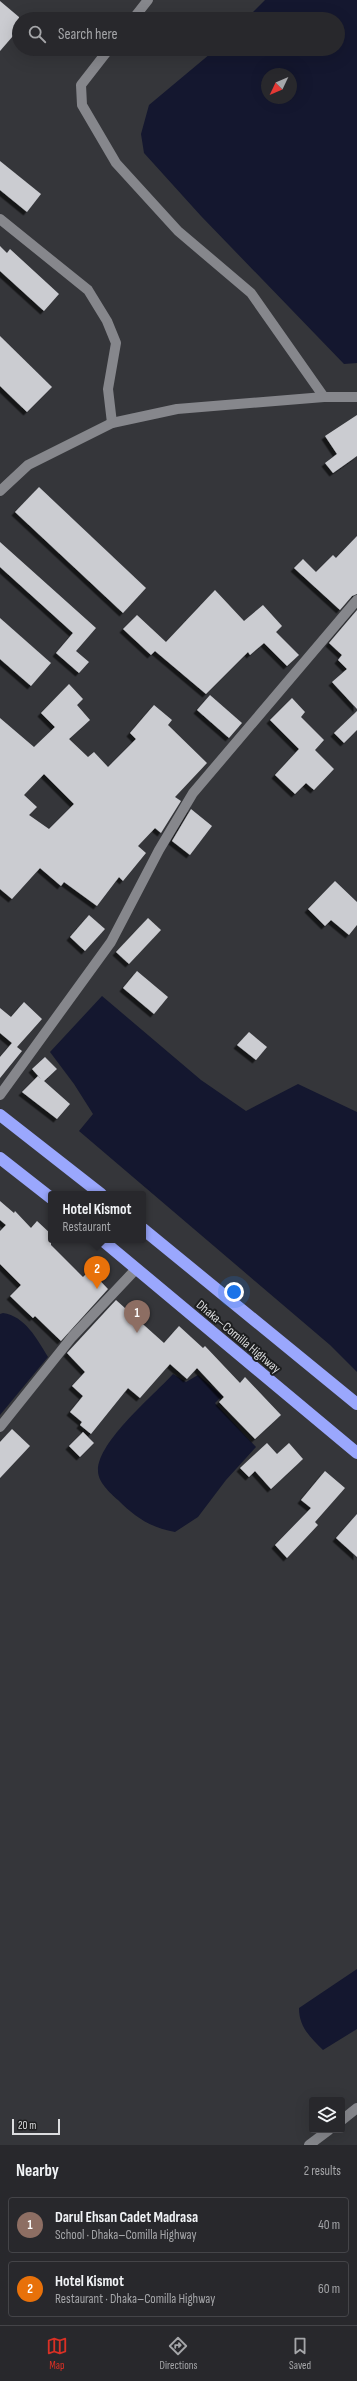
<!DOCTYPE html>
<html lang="en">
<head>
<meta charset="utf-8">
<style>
  body { margin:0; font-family:"Sofia Sans Condensed",sans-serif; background:#343438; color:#f1f3f6 }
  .controls { position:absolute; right:12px; bottom:12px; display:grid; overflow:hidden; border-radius:4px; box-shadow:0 4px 16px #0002 }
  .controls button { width:36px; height:36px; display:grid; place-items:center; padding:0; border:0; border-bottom:1px solid #444448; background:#28282c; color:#f1f3f6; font:20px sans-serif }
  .compass { position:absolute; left:261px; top:68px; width:36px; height:36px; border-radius:50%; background:#28282c; box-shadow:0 4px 16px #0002; rotate:226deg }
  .scale { position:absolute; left:12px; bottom:10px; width:48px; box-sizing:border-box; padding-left:4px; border:2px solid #dcdddf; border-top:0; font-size:11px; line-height:14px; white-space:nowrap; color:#dcdddf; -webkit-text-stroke:3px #1d1e1f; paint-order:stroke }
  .you { position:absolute; left:234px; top:1292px; width:14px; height:14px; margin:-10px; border:3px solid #fff; border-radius:50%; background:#1a73e8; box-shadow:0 0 0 6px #1a73e833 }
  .badge { display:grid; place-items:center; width:26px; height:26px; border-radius:50%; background:#d93025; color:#fff; font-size:13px; font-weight:700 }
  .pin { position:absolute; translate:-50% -33px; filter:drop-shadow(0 1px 2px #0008) }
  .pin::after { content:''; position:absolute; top:21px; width:14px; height:12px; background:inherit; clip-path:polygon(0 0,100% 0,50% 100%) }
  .popup { position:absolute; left:48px; top:1191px; width:98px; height:52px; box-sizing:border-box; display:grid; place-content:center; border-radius:4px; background:#28282c; filter:drop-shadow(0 1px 3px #0005); font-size:13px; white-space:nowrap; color:#a5a6a9 }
  .popup b { font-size:15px; color:#f1f3f6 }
  .popup::after { content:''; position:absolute; left:50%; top:100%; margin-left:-8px; border:8px solid transparent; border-top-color:#28282c }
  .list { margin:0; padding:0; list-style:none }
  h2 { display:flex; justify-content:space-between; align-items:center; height:52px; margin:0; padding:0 16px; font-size:17px }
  h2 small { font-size:13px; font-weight:400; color:#a5a6a9 }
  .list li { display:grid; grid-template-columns:26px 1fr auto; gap:12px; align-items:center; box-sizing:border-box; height:56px; margin:0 8px 8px; padding:0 8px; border:1px solid #444448; border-radius:4px }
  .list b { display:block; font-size:15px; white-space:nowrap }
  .list p { margin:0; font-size:13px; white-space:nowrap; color:#a5a6a9 }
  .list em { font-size:13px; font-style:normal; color:#a5a6a9 }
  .icon { flex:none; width:22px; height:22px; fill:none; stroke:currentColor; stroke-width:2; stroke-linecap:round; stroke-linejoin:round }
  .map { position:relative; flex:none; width:357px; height:2145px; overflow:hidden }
  .search { position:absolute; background:#28282c; box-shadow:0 4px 16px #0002; left:12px; right:12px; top:12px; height:44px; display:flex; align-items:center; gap:10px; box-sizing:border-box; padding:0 14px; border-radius:22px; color:#a5a6a9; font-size:15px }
  .sheet { height:180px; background:#28282c }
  nav { display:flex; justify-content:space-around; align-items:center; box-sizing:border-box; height:56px; border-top:1px solid #444448; background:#28282c; font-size:11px; color:#a5a6a9 }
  nav a { display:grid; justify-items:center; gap:2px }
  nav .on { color:#d93025 }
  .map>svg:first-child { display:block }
  .water { fill:#14172f; fill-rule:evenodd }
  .building { fill:#cbccd1; fill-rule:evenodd; filter:url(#shadow) }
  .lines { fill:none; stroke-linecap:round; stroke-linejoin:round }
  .minor { stroke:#86878c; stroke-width:10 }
  .highway { stroke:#9aa7fd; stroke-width:12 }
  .labels { text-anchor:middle; stroke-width:4; stroke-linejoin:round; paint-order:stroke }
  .street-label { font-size:13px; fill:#dcdddf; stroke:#1d1e1f }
</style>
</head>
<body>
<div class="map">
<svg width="357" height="2145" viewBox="0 0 357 2145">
  <defs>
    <filter id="shadow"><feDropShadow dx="-3.5" dy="3.5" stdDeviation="0" flood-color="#0009"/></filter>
  </defs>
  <rect width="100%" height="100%" fill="#35363a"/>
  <g class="water">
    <path d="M265 0H357V363L344 364 201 216 144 153 141 134 149 105 216 49H338V19H246ZM267 74H291V98H267Z"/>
    <polygon points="102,996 201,1080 246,1111 298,1084 357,1112 357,1372 330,1345 79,1131 93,1114 74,1084 50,1052"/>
    <path d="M3 1313C25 1316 37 1339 48 1357L0 1415V1314Z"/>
    <path d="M173 1374 186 1382 198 1375 222 1396 215 1403 256 1447 226 1480 198 1517 175 1532C151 1528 135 1517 118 1500 110 1493 98 1482 98 1471 97 1442 154 1395 173 1374Z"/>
    <path d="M357 1969V2029L323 2050C310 2037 299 2027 299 2008Z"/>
  </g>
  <g class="building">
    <polygon points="0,1 19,17 19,29 0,51"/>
    <polygon points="0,161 41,194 27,212 0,190"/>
    <polygon points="0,246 7,253 10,249 59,294 44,311 0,271"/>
    <polygon points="0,336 52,387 27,412 0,386"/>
    <polygon points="357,415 357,456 333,473 325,463 337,454 325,436"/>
    <polygon points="39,487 146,588 123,613 15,512"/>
    <polygon points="357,536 357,594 352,596 340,610 294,568 303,559 316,572 333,555 336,558"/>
    <polygon points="0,542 96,628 76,651 89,662 79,673 56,653 73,633 0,567"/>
    <polygon points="215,590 244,621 263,605 282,626 276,632 299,655 287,666 264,643 250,655 248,652 206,694 155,651 151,655 123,629 137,615 166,642"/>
    <polygon points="357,610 357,709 332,682 347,669 338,660 342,655 329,643"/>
    <polygon points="0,618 51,663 31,686 0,659"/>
    <path d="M69 684 83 699 77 705 90 720 69 739 88 757 94 752 108 767 136 739 130 733 154 705 172 720 168 725 207 763 175 797 181 801 161 833 155 828 138 846 146 853 123 881 119 877 97 906 64 882 61 886 40 868 12 899 0 889V718L34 747 55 727 41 713ZM44 774 74 804 49 829 29 815 37 807 24 795Z"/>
    <polygon points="210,695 242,723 229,738 197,710"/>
    <polygon points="292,698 305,712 301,717 324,740 315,750 334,769 314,790 306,783 295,794 275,775 299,749 270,720"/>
    <polygon points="357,711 357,730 344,743 334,733"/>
    <polygon points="191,809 212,826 190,855 172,841"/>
    <polygon points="335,881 357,902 357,925 349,935 331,920 325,926 308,909"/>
    <polygon points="89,915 105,929 85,951 70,937"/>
    <polygon points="148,918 161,930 129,964 116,952"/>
    <polygon points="137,971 168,997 154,1014 123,988"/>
    <polygon points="24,1002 42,1019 17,1047 22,1051 0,1078 0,1057 12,1043 0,1033 0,1008 11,1017"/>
    <polygon points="249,1032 267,1047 256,1060 237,1045"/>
    <polygon points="45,1057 57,1069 44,1081 70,1104 57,1119 22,1092 38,1076 41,1079 32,1069"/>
    <polygon points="0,1201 14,1213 15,1211 31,1228 37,1221 51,1234 51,1245 83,1277 90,1270 108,1289 61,1341 35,1316 33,1318 10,1296 21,1285 0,1264 0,1231 6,1225 0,1220"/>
    <polygon points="116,1300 164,1343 179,1326 203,1348 205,1346 240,1383 245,1377 281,1415 255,1439 219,1402 224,1397 197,1368 187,1379 170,1364 140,1398 128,1388 91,1434 80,1425 82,1422 70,1412 83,1396 72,1386 85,1372 67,1353"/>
    <polygon points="12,1429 30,1446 0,1478 0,1442"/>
    <polygon points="83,1432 94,1443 80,1457 69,1446"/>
    <polygon points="267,1443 277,1454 289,1443 303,1459 271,1489 255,1471 249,1477 240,1468"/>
    <polygon points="325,1471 345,1488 315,1522 318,1525 287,1558 275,1545 311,1508 301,1500"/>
    <polygon points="357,1514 357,1557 336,1538"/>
  </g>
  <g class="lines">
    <g class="minor">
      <polyline points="133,19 148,0"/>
      <polyline points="109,49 81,85 82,105 116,163 178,231 251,293 324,397"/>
      <polyline points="0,219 88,290 107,321 116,343 108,389 112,423"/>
      <polyline points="0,491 28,465 112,423 177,409 324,397 357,397"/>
      <polyline points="0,1095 111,942 159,850 193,793 357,600"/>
      <polyline points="0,1427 72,1337 136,1269"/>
      <polyline points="342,2120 357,2108"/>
      <polyline points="309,2145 329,2130"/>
    </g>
    <g class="highway">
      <polyline points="0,1115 101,1194"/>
      <polyline points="0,1158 51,1198"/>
      <polyline points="143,1229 357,1404"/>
      <polyline points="102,1240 357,1453"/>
    </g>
  </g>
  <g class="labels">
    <g class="street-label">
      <text transform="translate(239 1336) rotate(40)" y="5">Dhaka–Comilla Highway</text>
    </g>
  </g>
</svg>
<div class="controls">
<button><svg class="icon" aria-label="layers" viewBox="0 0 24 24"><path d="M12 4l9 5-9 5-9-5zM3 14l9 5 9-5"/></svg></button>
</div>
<svg class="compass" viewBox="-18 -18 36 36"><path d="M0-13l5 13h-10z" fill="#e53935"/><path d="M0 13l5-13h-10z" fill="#a5a6a9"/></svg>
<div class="scale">20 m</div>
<div class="you"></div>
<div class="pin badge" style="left:137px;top:1333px;background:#8d6e63">1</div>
<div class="pin badge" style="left:97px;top:1289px;background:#e8710a">2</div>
<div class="popup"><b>Hotel Kismot</b>Restaurant</div>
<div class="search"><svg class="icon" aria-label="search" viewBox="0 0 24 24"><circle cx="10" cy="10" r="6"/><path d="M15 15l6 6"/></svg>Search here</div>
</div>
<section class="sheet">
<h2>Nearby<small>2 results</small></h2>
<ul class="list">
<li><span class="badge" style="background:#8d6e63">1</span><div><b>Darul Ehsan Cadet Madrasa</b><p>School · Dhaka–Comilla Highway</p></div><em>40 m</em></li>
<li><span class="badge" style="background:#e8710a">2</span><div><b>Hotel Kismot</b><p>Restaurant · Dhaka–Comilla Highway</p></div><em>60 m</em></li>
</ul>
</section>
<nav>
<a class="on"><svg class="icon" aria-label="map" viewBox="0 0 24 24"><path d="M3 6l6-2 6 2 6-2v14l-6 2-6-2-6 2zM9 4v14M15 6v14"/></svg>Map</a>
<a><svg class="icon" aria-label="directions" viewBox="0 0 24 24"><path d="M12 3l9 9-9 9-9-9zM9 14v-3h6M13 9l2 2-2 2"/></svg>Directions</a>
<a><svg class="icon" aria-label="saved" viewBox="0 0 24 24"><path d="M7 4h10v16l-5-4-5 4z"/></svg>Saved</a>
</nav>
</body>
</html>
